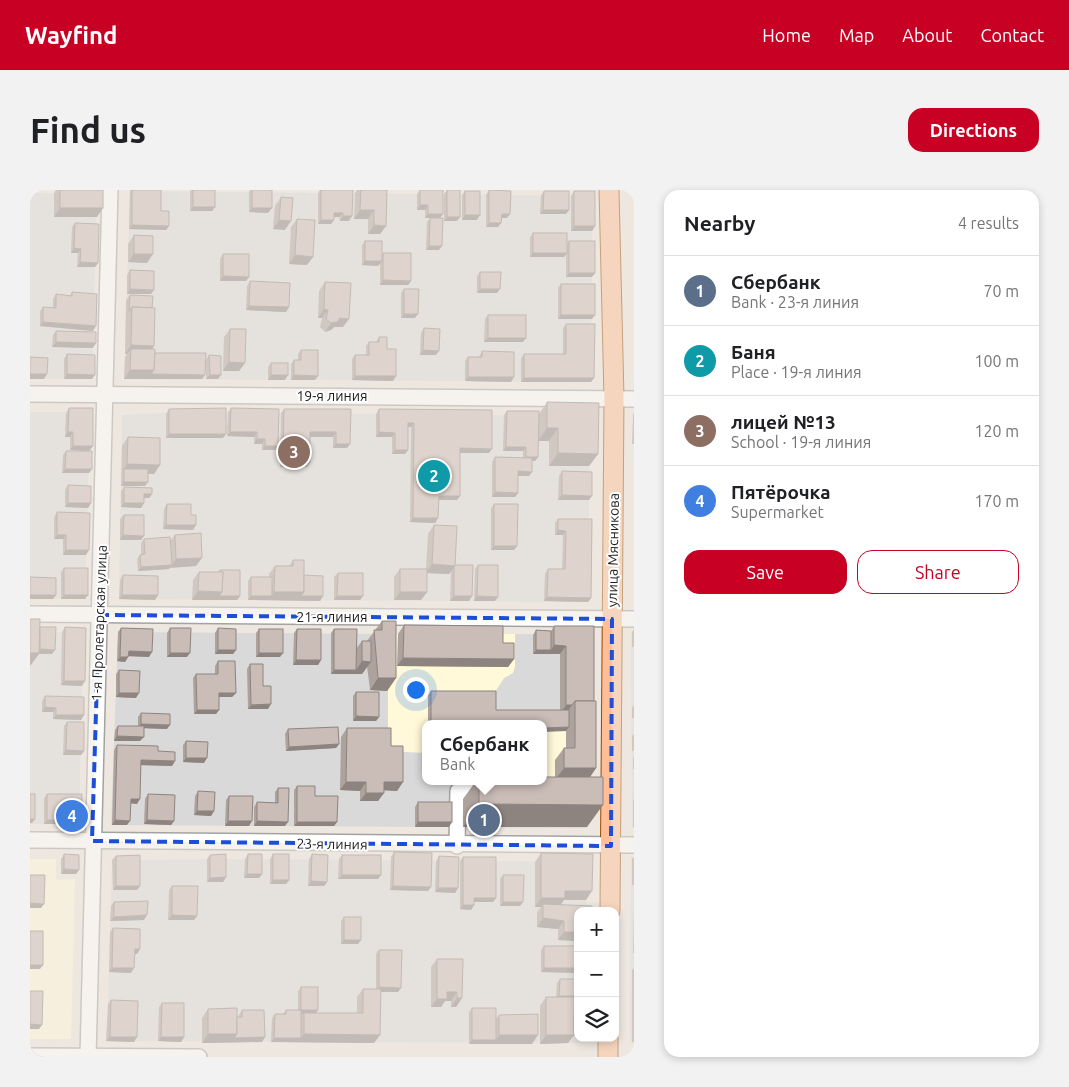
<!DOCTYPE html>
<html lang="en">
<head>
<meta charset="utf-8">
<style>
  body { margin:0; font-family:Ubuntu,sans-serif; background:#f2f2f2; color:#202124 }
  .controls { position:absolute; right:15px; bottom:15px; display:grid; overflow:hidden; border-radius:10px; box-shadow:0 2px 8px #0003 }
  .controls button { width:45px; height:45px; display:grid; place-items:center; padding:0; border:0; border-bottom:1px solid #e0e0e0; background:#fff; color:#202124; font:25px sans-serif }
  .you { position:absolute; left:385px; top:499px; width:18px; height:18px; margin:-12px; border:4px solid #fff; border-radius:50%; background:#1a73e8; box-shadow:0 0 0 8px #1a73e833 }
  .badge { display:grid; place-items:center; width:32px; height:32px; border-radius:50%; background:#c80023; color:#fff; font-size:16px; font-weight:700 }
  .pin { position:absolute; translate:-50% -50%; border:2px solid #fff; box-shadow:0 1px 5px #0006 }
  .popup { position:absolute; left:392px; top:530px; width:125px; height:65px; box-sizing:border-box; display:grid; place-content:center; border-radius:10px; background:#fff; filter:drop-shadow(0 1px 4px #0005); font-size:16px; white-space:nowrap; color:#757577 }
  .popup b { font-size:19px; color:#202124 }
  .popup::after { content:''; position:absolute; left:50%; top:100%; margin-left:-10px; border:10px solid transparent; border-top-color:#fff }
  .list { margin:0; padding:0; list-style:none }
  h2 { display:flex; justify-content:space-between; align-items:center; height:65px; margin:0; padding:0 20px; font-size:21px }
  h2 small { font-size:16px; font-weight:400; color:#757577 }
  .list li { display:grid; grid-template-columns:32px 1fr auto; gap:15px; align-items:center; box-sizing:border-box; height:70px; padding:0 20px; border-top:1px solid #e0e0e0 }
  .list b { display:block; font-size:19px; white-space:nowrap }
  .list p { margin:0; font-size:16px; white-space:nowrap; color:#757577 }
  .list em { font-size:16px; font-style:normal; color:#757577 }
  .actions { display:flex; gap:10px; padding:15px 20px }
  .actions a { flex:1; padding:11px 0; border:1px solid #c80023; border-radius:15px; text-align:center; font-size:18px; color:#c80023 }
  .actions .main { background:#c80023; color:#fff }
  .icon { flex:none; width:28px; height:28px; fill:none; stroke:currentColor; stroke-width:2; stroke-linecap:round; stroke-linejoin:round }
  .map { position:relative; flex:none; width:604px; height:867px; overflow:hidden; border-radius:15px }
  header { display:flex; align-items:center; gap:30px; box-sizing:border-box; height:70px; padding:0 25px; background:#c80023; color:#fff }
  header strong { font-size:24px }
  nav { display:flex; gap:28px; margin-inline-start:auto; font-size:18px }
  .intro { display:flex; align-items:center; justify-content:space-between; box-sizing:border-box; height:120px; padding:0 30px }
  h1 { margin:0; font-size:35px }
  .button { padding:12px 22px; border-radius:15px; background:#c80023; color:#fff; font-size:18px; font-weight:700 }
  main { display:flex; gap:30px; padding:0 30px }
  aside { flex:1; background:#fff; border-radius:15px; box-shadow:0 2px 8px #0003 }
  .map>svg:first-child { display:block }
  .residential { fill:#dad9d9 }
  .education { fill:#fff8d9 }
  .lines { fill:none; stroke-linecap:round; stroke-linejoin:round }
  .minor-casing { stroke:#a3a3a3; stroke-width:18 }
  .major-casing { stroke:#944900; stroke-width:21 }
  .minor { stroke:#fff; stroke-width:15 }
  .major { stroke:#ffbe95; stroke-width:19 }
  .wall { fill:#aea29d }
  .shaded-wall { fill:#8d8480 }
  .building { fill:#cabcb7; stroke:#8d8480 }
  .marked { fill:none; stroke:#1d4ed8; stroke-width:4; stroke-dasharray:10 6; stroke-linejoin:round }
  .labels { text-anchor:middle; stroke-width:4; stroke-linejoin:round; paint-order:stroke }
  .street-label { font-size:14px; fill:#1c1c1c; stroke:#fff }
</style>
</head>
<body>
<header>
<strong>Wayfind</strong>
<nav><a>Home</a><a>Map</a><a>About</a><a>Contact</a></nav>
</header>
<div class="intro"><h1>Find us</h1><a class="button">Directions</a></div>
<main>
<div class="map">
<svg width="604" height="867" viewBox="0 0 604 867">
  <rect width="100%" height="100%" fill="#eee7e0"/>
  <g class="residential">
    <polygon points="100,1 562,6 561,192 94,189"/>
    <polygon points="0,3 67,3 62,189 0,189"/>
    <polygon points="0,222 60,222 55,409 0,409"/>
    <polygon points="157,222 560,226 558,412 89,409 92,225"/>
    <polygon points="601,441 604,441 604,638 602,638"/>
    <polygon points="0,442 53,442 49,634 0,634"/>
    <polygon points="88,442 358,444 395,563 395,591 558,590 557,638 81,635"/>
    <polygon points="485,444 558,445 558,524 463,524 463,505 474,488 483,483 485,476"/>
    <polygon points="601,667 604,667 604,853 600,853"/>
    <polygon points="232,669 557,672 556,721 548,721 548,848 554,848 554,853 77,851 82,670"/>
  </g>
  <g class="education">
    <polygon points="358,444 485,444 485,476 483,483 474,488 463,505 463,524 558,524 558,590 513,590 513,534 395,534 395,563 358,561"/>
    <polygon points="0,669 26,669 26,690 45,689 41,849 0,849"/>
  </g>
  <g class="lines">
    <g class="minor-casing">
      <g id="minor">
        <polyline points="0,204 604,209"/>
        <polyline points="0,424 604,429"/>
        <polyline points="0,650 604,655"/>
        <polyline points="427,656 428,601 460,601"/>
        <polyline points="0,866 169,867"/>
        <polyline points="58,867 80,0"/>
      </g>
    </g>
    <g class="major-casing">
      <g id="major">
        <polyline points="579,0 584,208 580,721"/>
        <polyline points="578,867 578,848"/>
      </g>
    </g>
    <use href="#minor" class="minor"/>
    <use href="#major" class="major"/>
  </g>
  <g class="wall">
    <polygon points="26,0 73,0 67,27 24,27 24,3"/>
    <polygon points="100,0 131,0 131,21 139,36 136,40 99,39"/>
    <polygon points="161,0 185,0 182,21 160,21 160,1"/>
    <polygon points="220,0 242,0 238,23 219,22 219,2"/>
    <polygon points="290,0 323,0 319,31 310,31 309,27 304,27 304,30 301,34 288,34 288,3"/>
    <polygon points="327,0 357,0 356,36 350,44 338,44 338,29 324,29 325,3"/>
    <polygon points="390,0 413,0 413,24 395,28 395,20 387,20 387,4"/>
    <polygon points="417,0 427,31 414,31 414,4"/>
    <polygon points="459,0 477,28 472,28 471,33 468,37 456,37 456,5"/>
    <polygon points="435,1 447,30 432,30 432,5"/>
    <polygon points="514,1 536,24 510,24 511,5"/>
    <polygon points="544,1 565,36 562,41 541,41 541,6"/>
    <polygon points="251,7 255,40 243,39 245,16"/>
    <polygon points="400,28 409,60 396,60 397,32"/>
    <polygon points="267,29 277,75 259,74 261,37"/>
    <polygon points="45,33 68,73 65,77 47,77 48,63 41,63 42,37"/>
    <polygon points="503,43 537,54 539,51 562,87 536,87 536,64 534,67 500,67 500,47"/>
    <polygon points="104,45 117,73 98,72 98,54"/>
    <polygon points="335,51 352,65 353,63 381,91 378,95 350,95 350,73 348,76 332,75 332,55"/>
    <polygon points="193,64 216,91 190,91 190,69"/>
    <polygon points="100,80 121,104 97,104 97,85"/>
    <polygon points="450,82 467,103 447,103 447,86"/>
    <polygon points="220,91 259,117 256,122 216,120 217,96"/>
    <polygon points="295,92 313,137 304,137 301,140 295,142 290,137 292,128 288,128 289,101"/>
    <polygon points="531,94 562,129 528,129 528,98"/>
    <polygon points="374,99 385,128 371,128 371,103"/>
    <polygon points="42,102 63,141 10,136 10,121 13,117 23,118 23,109 26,104 40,106"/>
    <polygon points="100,105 122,159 125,163 175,185 172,189 94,189 95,167 97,164 95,164 96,110"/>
    <polygon points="458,125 493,152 454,152 455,129"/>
    <polygon points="536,134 564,188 561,192 491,192 491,168 494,164 533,164 533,138"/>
    <polygon points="394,138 406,165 390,165 391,143"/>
    <polygon points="200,139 215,173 209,181 193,181 194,147"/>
    <polygon points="26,141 63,158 22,157 23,145"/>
    <polygon points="349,147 357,159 366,186 363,191 322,190 322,169 325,165 336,165 336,156 339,152 346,152"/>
    <polygon points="271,160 285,190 261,190 261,174 264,170 268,170 268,164"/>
    <polygon points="452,161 481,192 435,191 435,171 438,167 449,167"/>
    <polygon points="37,164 62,189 34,189 34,169"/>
    <polygon points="179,165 188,189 176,189 176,170"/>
    <polygon points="241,173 255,190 238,190 238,177"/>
    <polygon points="517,212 568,264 559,276 519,276 519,251 508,251 508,267 505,271 502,271 499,286 488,286 488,303 485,307 462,307 462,272 465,267 493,268 493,261 473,261 474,225 477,221 509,224"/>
    <polygon points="39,218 63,256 59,261 40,260 40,247 35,247 36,223"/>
    <polygon points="201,218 248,256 245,260 232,260 232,254 224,254 224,247 197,246 198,222"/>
    <polygon points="139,219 193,248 136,248 136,224"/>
    <polygon points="254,219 321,219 317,258 303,258 303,247 280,247 277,277 250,277 251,223"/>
    <polygon points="349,219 459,263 430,263 430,306 427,310 408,310 408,328 405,333 380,332 381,237 378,237 378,260 375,264 362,264 362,247 346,247 346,224"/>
    <polygon points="604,223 604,254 602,254 603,225"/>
    <polygon points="98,247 130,275 124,284 118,283 115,296 91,296 92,256"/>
    <polygon points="36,261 59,283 32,283 33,265"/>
    <polygon points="532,281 559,310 528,310 529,286"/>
    <polygon points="38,295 61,313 58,318 35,317 35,300"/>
    <polygon points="94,297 122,304 119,308 114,308 114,313 111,318 91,317 91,301"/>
    <polygon points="137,314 163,340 133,339 134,319"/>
    <polygon points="464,314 487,356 484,360 461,360 461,318"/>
    <polygon points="27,322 56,365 33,365 33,349 24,349 24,327"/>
    <polygon points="94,325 111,350 90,350 90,329"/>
    <polygon points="528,329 562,329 561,408 558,412 514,411 515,384 518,379 532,379 533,345 525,345 525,333"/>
    <polygon points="404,335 442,406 439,411 420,411 421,382 419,384 397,383 397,402 391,410 364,410 364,387 370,379 396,379 398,344"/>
    <polygon points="145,345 166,376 140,377 139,379 108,381 107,369 110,365 111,365 111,353 114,349 140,351"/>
    <polygon points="263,370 274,385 293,406 290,411 218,410 218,391 221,387 239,387 239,384 245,376 259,376"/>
    <polygon points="448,375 465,411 444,411 445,379"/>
    <polygon points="34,378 58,405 55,409 31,409 31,382"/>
    <polygon points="190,380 210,406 207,410 162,410 163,390 169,382 188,382"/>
    <polygon points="308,383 333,406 330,410 304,410 304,387"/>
    <polygon points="93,385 128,405 125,410 89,409 90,390"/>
    <polygon points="352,431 366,488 357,501 340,500 337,476 332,484 301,484 301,443 304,439 326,459 332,451 337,451"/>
    <polygon points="374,435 473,453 484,469 478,477 367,476 368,444"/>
    <polygon points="524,436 564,436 564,511 566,578 560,587 557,637 433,637 433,609 446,591 513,591 525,587 525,570 534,558 536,558 536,541 513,534 398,534 398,505 401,501 466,520 530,520 530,464 503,464 503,445 506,440 521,441"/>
    <polygon points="35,437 52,496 31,495 32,442"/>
    <polygon points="91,438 119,467 99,466 95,472 87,471 88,442"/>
    <polygon points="140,438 157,467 137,467 137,443"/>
    <polygon points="188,438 206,460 203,464 185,464 185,443"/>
    <polygon points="229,439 250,467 226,467 226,443"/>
    <polygon points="267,439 291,470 288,475 263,475 264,443"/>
    <polygon points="604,439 604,457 602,457 602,442"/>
    <polygon points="188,471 206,503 202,507 189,507 189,520 186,524 164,524 163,488 166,484 185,484 185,476"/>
    <polygon points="220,474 233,496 238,519 218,519 217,479"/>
    <polygon points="89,480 106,508 86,507 86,484"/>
    <polygon points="326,502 349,527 346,531 323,531 323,506"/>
    <polygon points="15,506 54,525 51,530 23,529 23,522 12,522 12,511"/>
    <polygon points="604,515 604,528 602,528 602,518"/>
    <polygon points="111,523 137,539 114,538 110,551 84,551 85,540 88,536 108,536 108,527"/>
    <polygon points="37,532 54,561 51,565 33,565 34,536"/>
    <polygon points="317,538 361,556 373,592 367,601 354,600 354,603 348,611 330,611 330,601 310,600 311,547"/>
    <polygon points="258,539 309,554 306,558 256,561 255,544"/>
    <polygon points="604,544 604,561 602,561 602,546"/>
    <polygon points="156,551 174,573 153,572 153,555"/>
    <polygon points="87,555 128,561 145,571 142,576 111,575 107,614 101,613 97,635 82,635 84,560"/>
    <polygon points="604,567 604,579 603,579 603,568"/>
    <polygon points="267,596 285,606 307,632 304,636 264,636 264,600"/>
    <polygon points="248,598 255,636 224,636 224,617 227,612 245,613 245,602"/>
    <polygon points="168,601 184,621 181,626 164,625 165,606"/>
    <polygon points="17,604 52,630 49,634 14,634 14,608"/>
    <polygon points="118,604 144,631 141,635 114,634 115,609"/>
    <polygon points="199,606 219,636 195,636 196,610"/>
    <polygon points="604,609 604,637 603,637 603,610"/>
    <polygon points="388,612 419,637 385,637 385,617"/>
    <polygon points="364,662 398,701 360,700 361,667"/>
    <polygon points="511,663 556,710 534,710 530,715 548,751 528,750 528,739 507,737 507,722 511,717 505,717 505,672"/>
    <polygon points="34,664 46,684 31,684 31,669"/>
    <polygon points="218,664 232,684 229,688 214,688 215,669"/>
    <polygon points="243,664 259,690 256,694 240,694 240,669"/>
    <polygon points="282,664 297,692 294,696 278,696 279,669"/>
    <polygon points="180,665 196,687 193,692 177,692 177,669"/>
    <polygon points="312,665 348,689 308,689 309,669"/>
    <polygon points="86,666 107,700 83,700 82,670"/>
    <polygon points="409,666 428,698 425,703 405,702 406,671"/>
    <polygon points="433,667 466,708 463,712 444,712 444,715 441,720 430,719 430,671"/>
    <polygon points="604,667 604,695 602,695 602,669"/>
    <polygon points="473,685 490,716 470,716 470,689"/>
    <polygon points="142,696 167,726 164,730 138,730 139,700"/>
    <polygon points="84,712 114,730 80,731 81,716"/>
    <polygon points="604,720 604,763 603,763"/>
    <polygon points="314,727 331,750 328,754 311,754 311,731"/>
    <polygon points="83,738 110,759 107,764 105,764 101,783 79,782 80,742"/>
    <polygon points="514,756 548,756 548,783 511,782 511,760"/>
    <polygon points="349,760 368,802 351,802 344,853 241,852 242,828 245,824 253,824 256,820 268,820 268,801 271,797 286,823 327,823 327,807 333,799 346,799 346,764"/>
    <polygon points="407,769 432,808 426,817 421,817 421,811 415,811 411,817 401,817 401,777"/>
    <polygon points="604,778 604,852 602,852 602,780"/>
    <polygon points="530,789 548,789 548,811 544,811 544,825 548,824 548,846 543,846 538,853 510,854 510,816 516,807 526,807 527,793"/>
    <polygon points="81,810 104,852 76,851 78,814"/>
    <polygon points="132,813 154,847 151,852 128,851 129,817"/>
    <polygon points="442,818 466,829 469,825 502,854 439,854 439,822"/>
    <polygon points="178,819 207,827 209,827 209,825 212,820 232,852 172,853 172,828"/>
  </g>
  <g class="shaded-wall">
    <polygon points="390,15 398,15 395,20 387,20"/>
    <polygon points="163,17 185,17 182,21 160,21"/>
    <polygon points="30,18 73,18 67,27 24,27"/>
    <polygon points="222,18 242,18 238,23 219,22"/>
    <polygon points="330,20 344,20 338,29 324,29"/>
    <polygon points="513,20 539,20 536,24 510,24"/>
    <polygon points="304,23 313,23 309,27 301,27"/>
    <polygon points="398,24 413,24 410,28 395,28"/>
    <polygon points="472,24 480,24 477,28 469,28"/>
    <polygon points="435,25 450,25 447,30 432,30"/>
    <polygon points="313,26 322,26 319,31 310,31"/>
    <polygon points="417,27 430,27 427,31 414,31"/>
    <polygon points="249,30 261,31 255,40 243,39"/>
    <polygon points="291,30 304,30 301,34 288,34"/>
    <polygon points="459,33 471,33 468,37 456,37"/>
    <polygon points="102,35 139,36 136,40 99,39"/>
    <polygon points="344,35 356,36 350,44 338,44"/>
    <polygon points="544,36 565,36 562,41 541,41"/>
    <polygon points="399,56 412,56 409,60 396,60"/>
    <polygon points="44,58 51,59 48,63 41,63"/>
    <polygon points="503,63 537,63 534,67 500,67"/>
    <polygon points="104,64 123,64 117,73 98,72"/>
    <polygon points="265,65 283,67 277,75 259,74"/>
    <polygon points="335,71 352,71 348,76 332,75"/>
    <polygon points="50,72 68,73 65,77 47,77"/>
    <polygon points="539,83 565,83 562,87 536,87"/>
    <polygon points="193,86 219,87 216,91 190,91"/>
    <polygon points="353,90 381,91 378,95 350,95"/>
    <polygon points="100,99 124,100 121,104 97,104"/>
    <polygon points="450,99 470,99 467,103 447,103"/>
    <polygon points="219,116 259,117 256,122 216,120"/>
    <polygon points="294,119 298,120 292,128 288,128"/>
    <polygon points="374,124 388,124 385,128 371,128"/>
    <polygon points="531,125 565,125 562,129 528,129"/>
    <polygon points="310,128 319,129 313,137 304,137 301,140 295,142 301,133"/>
    <polygon points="13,132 66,136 63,141 10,136"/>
    <polygon points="458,148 496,148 493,152 454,152"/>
    <polygon points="26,152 66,153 63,158 22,157"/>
    <polygon points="101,155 124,156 118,165 101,159 97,164 95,164"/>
    <polygon points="393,160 409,161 406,165 390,165"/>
    <polygon points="199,172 215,173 209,181 193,181"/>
    <polygon points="100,180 124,180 175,185 172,189 94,189"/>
    <polygon points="0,184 17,184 14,189 0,189"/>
    <polygon points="37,184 65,185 62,189 34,189"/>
    <polygon points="180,185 191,185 188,189 176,189"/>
    <polygon points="241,185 258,185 255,190 238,190"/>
    <polygon points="264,185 288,186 285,190 261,190"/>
    <polygon points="325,186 366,186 363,191 322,190"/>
    <polygon points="438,187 484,187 481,192 435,191"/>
    <polygon points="494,188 564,188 561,192 491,192"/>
    <polygon points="378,233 384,233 381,237 375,237"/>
    <polygon points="517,238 528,238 519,251 508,251"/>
    <polygon points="38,242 43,242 40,247 35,247"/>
    <polygon points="200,242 227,242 224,247 197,246"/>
    <polygon points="280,242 306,242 303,247 277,247"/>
    <polygon points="349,242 365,243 362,247 346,247"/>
    <polygon points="139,244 196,244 193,248 136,248"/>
    <polygon points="227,249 235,249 232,254 224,254"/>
    <polygon points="306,254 320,254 317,258 303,258"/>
    <polygon points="43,256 63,256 59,261 40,260"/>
    <polygon points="235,256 248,256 245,260 232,260"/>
    <polygon points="476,257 496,257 493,261 473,261"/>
    <polygon points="430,258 462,259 459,263 427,263"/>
    <polygon points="365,260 378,260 375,264 362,264"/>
    <polygon points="528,263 568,264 559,276 519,276"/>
    <polygon points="496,267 508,267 505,271 493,271"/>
    <polygon points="253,273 280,273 277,277 250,277"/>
    <polygon points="97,274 130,275 124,284 94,283 94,279"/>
    <polygon points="35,279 62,279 59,283 32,283"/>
    <polygon points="488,281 502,282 499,286 485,286"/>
    <polygon points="94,292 118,292 115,296 91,296"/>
    <polygon points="465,302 488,303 485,307 462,307"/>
    <polygon points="114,304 122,304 119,308 111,308"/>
    <polygon points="532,305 562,306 559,310 528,310"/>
    <polygon points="409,306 430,306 427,310 405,310"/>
    <polygon points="38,313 61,313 58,318 35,317"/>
    <polygon points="94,313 114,313 111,318 91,317"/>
    <polygon points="383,328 408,328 405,333 380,332"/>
    <polygon points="136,335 166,335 163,340 133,339"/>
    <polygon points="528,340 536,341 533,345 525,345"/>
    <polygon points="27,345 36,345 33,349 24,349"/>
    <polygon points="93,345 114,346 111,350 90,350"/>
    <polygon points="464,356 487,356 484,360 461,360"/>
    <polygon points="36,360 59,360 56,365 33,365"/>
    <polygon points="172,368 166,376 140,378 146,369"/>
    <polygon points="402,374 425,376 419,384 396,383"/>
    <polygon points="142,375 139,379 108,381 111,377"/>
    <polygon points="168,401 192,402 210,406 207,410 162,410"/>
    <polygon points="244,402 274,402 293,406 290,411 218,410 221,406 242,406"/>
    <polygon points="370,402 397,402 391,410 364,410"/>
    <polygon points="0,405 26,405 23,409 0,409"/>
    <polygon points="34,405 58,405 55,409 31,409"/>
    <polygon points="92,405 128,405 125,410 89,409"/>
    <polygon points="307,406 333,406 330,410 304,410"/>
    <polygon points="424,406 442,406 439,411 420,411"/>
    <polygon points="447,406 468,407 465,411 444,411"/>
    <polygon points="517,407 561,408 558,412 514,411"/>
    <polygon points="524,455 536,456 530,464 503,464 506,460 521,460"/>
    <polygon points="10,459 25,460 22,464 9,464 0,476 0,463"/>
    <polygon points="188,460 206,460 203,464 185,464"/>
    <polygon points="99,461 122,462 119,467 96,466"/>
    <polygon points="140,463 160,463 157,467 137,467"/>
    <polygon points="229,463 253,463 250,467 226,467"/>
    <polygon points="90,467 98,467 95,472 87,471"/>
    <polygon points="373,468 484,469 478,477 367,476"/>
    <polygon points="266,470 291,470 288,475 263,475"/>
    <polygon points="332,471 341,472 332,484 301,484 304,480 326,480"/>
    <polygon points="348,488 366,488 357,501 340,500"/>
    <polygon points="34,491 55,491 52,496 31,495"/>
    <polygon points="89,503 109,503 106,508 86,507"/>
    <polygon points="189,503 206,503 202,507 186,507"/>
    <polygon points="241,514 238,519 218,519 221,515"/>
    <polygon points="536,515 542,515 536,524 530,524"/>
    <polygon points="15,517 26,518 23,522 12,522"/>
    <polygon points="167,520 189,520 186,524 164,524"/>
    <polygon points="26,525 54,525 51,530 23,529"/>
    <polygon points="326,526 349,527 346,531 323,531"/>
    <polygon points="111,534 140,535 137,539 108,538"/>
    <polygon points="539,537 536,541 513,542 513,538"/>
    <polygon points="87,546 114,547 110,551 84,551"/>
    <polygon points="309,554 306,558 256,561 259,557"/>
    <polygon points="36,560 54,561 51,565 33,565"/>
    <polygon points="156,568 177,568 174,573 153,572"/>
    <polygon points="111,570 145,571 142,576 108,575"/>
    <polygon points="534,578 566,578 558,590 525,590"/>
    <polygon points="316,592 336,592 330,601 310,600"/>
    <polygon points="354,592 373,592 367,601 348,600"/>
    <polygon points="336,603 354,603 348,611 330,611"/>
    <polygon points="101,609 110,609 107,614 98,613"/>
    <polygon points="449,614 573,615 557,637 433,637"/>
    <polygon points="167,621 184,621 181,626 164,625"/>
    <polygon points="0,629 5,629 2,633 0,633"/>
    <polygon points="17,630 52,630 49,634 14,634"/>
    <polygon points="85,630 100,631 97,635 82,635"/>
    <polygon points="117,630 144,631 141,635 114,634"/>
    <polygon points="198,631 222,631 219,636 195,636"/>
    <polygon points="227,631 258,632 255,636 224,636"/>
    <polygon points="267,632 307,632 304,636 264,636"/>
    <polygon points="388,632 422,632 419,637 385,637"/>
    <polygon points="34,679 49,680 46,684 31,684"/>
    <polygon points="217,684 232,684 229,688 214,688"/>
    <polygon points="312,685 351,685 348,689 308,689"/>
    <polygon points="196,687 193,692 177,692 180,688"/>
    <polygon points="243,690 259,690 256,694 240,694"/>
    <polygon points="281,691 297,692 294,696 278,696"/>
    <polygon points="86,696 110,696 107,700 83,700"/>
    <polygon points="363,696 401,697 398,701 360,700"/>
    <polygon points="408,698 428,698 425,703 405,702"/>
    <polygon points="535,701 562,701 556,710 534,710 529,717 513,714 511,717 505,717 511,708"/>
    <polygon points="444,708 466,708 463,712 441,712"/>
    <polygon points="473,712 493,712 490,716 470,716"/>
    <polygon points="0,713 14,714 11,718 0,718"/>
    <polygon points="433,715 444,715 441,720 430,719"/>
    <polygon points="117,725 114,730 80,731 84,727"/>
    <polygon points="142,725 167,726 164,730 138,730"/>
    <polygon points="513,728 534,731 528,739 507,737"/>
    <polygon points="534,742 548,742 548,751 528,750"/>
    <polygon points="314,750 331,750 328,754 311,754"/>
    <polygon points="105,759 110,759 107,764 102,764"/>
    <polygon points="0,775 13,775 10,779 0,779"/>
    <polygon points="82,778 104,778 101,783 79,782"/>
    <polygon points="514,778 548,778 548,783 511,782"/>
    <polygon points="349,797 371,798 368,802 346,802"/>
    <polygon points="417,802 427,802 421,811 415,811 411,817 401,817 407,809"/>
    <polygon points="529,806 548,806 548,811 526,811"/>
    <polygon points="427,808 432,808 426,817 421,817"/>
    <polygon points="271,820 288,820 285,825 274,823 273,824 268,824"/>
    <polygon points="0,834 12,835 9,839 0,839"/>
    <polygon points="544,842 548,842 548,846 543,846 538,853 510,854 516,845"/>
    <polygon points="178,844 207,844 235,847 232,852 172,853"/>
    <polygon points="274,844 350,845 344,853 241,852 244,848 271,848"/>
    <polygon points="469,845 508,845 502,854 439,854 442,850 466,850"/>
    <polygon points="80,847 107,847 104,852 76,851"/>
    <polygon points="131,847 154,847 151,852 128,851"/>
  </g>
  <g class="building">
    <rect x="30" y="0" width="43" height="18"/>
    <polygon points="102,0 131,0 131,21 139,21 139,36 102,35"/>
    <rect x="163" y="0" width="22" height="17"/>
    <rect x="222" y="0" width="20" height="18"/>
    <polygon points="291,0 323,0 322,26 313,26 313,23 304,23 304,30 291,30"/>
    <polygon points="331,0 357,0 356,36 344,35 344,20 330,20"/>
    <polygon points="390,0 413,0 413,24 398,24 398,15 390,15"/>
    <rect x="417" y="0" width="13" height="27"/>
    <polygon points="459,0 481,1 480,24 472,24 471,33 459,33"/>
    <rect x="435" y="1" width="15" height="24"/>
    <polygon points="514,1 539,1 539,20 513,20"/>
    <rect x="544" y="1" width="21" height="35"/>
    <polygon points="251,7 263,8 261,31 249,30"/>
    <polygon points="400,28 413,28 412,56 399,56"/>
    <polygon points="267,29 285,30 283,67 265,65"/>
    <polygon points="45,33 69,34 68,73 50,72 51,59 44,58"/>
    <rect x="503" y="43" width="34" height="20"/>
    <polygon points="104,45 123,46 123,64 104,64"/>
    <rect x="335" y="51" width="17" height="20"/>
    <rect x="539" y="51" width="26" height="32"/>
    <polygon points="353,63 381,63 381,91 353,90"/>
    <polygon points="193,64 219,64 219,87 193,86"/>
    <polygon points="100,80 124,81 124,100 100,99"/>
    <polygon points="450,82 471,82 470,99 450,99"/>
    <polygon points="220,91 260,93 259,117 219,116"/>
    <polygon points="295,92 321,93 319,129 310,128 307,132 301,133 296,129 298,120 294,119"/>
    <rect x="531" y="94" width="34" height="31"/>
    <polygon points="374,99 389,99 388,124 374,124"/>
    <polygon points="42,102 67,104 66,136 13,132 13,117 26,118 26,104 42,106"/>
    <polygon points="100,105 123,106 122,118 102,117 99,121"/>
    <polygon points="102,117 125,118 124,156 101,155"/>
    <rect x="458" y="125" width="38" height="23"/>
    <polygon points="536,134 565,134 564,188 494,188 494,164 536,164"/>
    <polygon points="394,138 410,139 409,161 393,160"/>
    <polygon points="200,139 216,139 215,173 199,172"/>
    <polygon points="26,141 66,142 66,153 26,152"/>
    <polygon points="349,147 357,147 357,159 366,159 366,186 325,186 325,165 339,165 339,152 349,152"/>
    <polygon points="101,159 125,159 124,180 100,180"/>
    <polygon points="271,160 288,160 288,186 264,185 264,170 271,170"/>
    <polygon points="452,161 484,162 484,187 438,187 438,167 452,167"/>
    <polygon points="125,163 176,163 175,185 121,184 124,180"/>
    <polygon points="37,164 65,165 65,185 37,184"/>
    <polygon points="179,165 191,166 191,185 180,185"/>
    <polygon points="0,167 18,168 17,184 0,184"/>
    <rect x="241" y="173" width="17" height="12"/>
    <polygon points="517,212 569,213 568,264 528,263 528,238 517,238"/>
    <polygon points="39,218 63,218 63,256 43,256 43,242 38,242"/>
    <polygon points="196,218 196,244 139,244 139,219"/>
    <polygon points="201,218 249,219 248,256 235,256 235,249 227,249 227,242 200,242"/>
    <polygon points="254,219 321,219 320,254 306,254 306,242 280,242 280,273 253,273"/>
    <polygon points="349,219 462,220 462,259 430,258 430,306 409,306 408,328 383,328 384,233 378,233 378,260 365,260 365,243 349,242"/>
    <polygon points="477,221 509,221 508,267 496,267 496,257 476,257"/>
    <polygon points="98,247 130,248 130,275 97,274"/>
    <polygon points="36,261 62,261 62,279 35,279"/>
    <polygon points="465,267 502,268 502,282 488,281 488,303 465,302"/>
    <rect x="94" y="279" width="24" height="13"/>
    <polygon points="532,281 562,282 562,306 532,305"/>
    <polygon points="38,295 61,296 61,313 38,313"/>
    <polygon points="94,297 122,298 122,304 114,304 114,313 94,313"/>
    <polygon points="137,314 161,314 161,325 166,325 166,335 136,335"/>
    <polygon points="464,314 488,314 487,356 464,356"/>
    <polygon points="27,322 60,323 59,360 36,360 36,345 27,345"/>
    <polygon points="94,325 114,325 114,346 93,345"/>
    <polygon points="528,329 562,329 561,408 517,407 518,379 535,379 536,341 528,340"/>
    <polygon points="404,335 427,336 425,376 402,374"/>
    <polygon points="171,343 172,368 146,369 145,345"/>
    <polygon points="140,347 142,375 111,377 110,365 115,364 114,349"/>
    <polygon points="263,370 274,370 274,402 244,402 245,376 263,376"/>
    <polygon points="424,375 443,375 442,406 424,406 424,377 425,376"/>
    <polygon points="448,375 468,375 468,407 447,406"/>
    <rect x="34" y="378" width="24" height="27"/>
    <rect x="370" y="379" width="27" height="23"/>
    <polygon points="190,380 210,380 210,406 189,406 192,402 193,382 190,382"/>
    <polygon points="169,382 193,382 192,402 168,401"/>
    <polygon points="308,383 333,383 333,406 307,406"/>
    <polygon points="93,385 128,386 128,405 92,405"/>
    <polygon points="274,385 293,386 293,406 271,406 274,402"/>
    <polygon points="0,387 26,388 26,405 0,405"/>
    <rect x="221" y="387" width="21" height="19"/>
    <polygon points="0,429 10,429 9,463 0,463"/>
    <polygon points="352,431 366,431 366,488 348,488 344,440 352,440"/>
    <polygon points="374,435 473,436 473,453 484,453 484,469 373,468"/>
    <polygon points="524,436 564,436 564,511 545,511 542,515 536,515 536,456 524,455"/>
    <polygon points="10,437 26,437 25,460 10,459"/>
    <polygon points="35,437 56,438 55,491 34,491"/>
    <polygon points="91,438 123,439 122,462 99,461 98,467 90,467"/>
    <polygon points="140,438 161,438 160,463 140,463"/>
    <polygon points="188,438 206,439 206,460 188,460"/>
    <rect x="229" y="439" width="24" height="24"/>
    <polygon points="267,439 291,439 291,470 266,470"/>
    <polygon points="304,439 327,439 326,480 304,480"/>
    <polygon points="506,440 521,441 521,460 506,460"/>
    <polygon points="332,451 341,451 341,472 332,471"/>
    <polygon points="188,471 205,471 206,503 189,503 189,520 167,520 166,484 188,484"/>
    <polygon points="220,474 233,474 233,496 241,496 241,514 221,515"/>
    <polygon points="89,480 110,481 109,503 89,503"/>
    <polygon points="401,501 466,501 466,520 539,520 539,537 513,538 513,534 401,534"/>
    <polygon points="326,502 349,502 349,527 326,526"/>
    <polygon points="15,506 54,507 54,525 26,525 26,518 15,517"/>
    <polygon points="545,511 566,511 566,578 534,578 534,558 545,558"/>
    <polygon points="111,523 140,524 140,535 111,534"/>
    <polygon points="37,532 54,532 54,561 36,560"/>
    <polygon points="88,536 114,536 114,547 87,546"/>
    <polygon points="308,537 309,554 259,557 258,539"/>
    <polygon points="317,538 361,538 361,556 373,556 373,592 354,592 354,603 336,603 336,592 316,592"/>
    <polygon points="156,551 178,552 177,568 156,568"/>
    <polygon points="87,555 128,556 128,561 145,562 145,571 111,570 110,609 101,609 100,631 85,630"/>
    <polygon points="513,587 573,587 573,615 449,614 449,591 513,591"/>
    <polygon points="267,596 285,596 285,606 308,606 307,632 267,632"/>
    <polygon points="248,598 259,598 258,632 227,631 227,612 248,613"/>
    <polygon points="168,601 185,602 184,621 167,621"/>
    <rect x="0" y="604" width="5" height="25"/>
    <rect x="17" y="604" width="35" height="26"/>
    <polygon points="118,604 145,605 144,631 117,630"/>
    <polygon points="199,606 223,606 222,631 198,631"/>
    <rect x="388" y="612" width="34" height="20"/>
    <polygon points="364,662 402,663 401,697 363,696"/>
    <polygon points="511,663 563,664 562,701 535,701 535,708 511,708"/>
    <polygon points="34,664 49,665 49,680 34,679"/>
    <polygon points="196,664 196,687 180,688 180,665"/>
    <polygon points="218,664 232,664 232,684 217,684"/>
    <rect x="243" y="664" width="16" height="26"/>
    <polygon points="282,664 298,665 297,692 281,691"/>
    <polygon points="110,665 110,696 86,696 86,666"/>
    <rect x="312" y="665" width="39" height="20"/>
    <polygon points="409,666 429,667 428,698 408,698"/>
    <polygon points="433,667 466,667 466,708 444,708 444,715 433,715"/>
    <polygon points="0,685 15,685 14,714 0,713"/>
    <polygon points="473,685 494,685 493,712 473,712"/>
    <polygon points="142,696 168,696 167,726 142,725"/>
    <polygon points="118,711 117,725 84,727 84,712"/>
    <polygon points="513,714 562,716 562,721 548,721 548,742 534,742 534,731 513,728"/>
    <rect x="314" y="727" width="17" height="23"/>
    <polygon points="83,738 110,739 110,759 105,759 104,778 82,778"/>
    <rect x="0" y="741" width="13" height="34"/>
    <rect x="514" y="756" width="34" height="22"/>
    <polygon points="349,760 372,760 371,798 349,797"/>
    <polygon points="407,769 433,769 432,808 427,808 427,802 417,802 417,809 407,809"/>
    <polygon points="530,789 548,789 548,806 529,806"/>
    <rect x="271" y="797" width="17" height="23"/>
    <polygon points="333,799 351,799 350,845 274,844 274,823 333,823"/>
    <polygon points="0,801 13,801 12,835 0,834"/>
    <rect x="516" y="807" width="28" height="38"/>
    <polygon points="81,810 108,811 107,847 80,847"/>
    <polygon points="132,813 154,813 154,847 131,847"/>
    <polygon points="207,818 207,844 178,844 178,819"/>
    <rect x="442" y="818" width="24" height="32"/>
    <polygon points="212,820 234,820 235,847 204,848 207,844 207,827 212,827"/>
    <polygon points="256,820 271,820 271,848 244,848 245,824 256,824"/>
    <polygon points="508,824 508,845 469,845 469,825"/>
    <rect x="544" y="824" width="4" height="18"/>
  </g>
  <path d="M0 0H604V867H0ZM69 425 582 429 581 656 62 651Z" fill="#eee7e0" fill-opacity=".55" fill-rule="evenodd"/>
  <path class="marked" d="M69 425 582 429 581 656 62 651Z"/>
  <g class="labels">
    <g class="street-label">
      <text x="302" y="211">19-я линия</text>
      <text transform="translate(583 360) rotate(-89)" y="5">улица Мясникова</text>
      <text x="302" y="432">21-я линия</text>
      <text transform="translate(69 433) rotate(-88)" y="5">1-я Пролетарская улица</text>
      <text transform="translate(302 654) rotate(1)" y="5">23-я линия</text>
    </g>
  </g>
</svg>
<div class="controls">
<button>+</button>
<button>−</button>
<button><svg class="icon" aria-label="layers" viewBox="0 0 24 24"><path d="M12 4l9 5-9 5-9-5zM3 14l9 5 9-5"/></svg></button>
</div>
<div class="you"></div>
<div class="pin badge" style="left:454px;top:630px;background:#5c6f8a">1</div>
<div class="popup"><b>Сбербанк</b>Bank</div>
<div class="pin badge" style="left:404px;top:286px;background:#0f9aa8">2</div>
<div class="pin badge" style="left:264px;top:262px;background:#8d6e63">3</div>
<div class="pin badge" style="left:42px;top:626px;background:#3f7fe0">4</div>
</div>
<aside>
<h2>Nearby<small>4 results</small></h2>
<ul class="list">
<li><span class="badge" style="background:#5c6f8a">1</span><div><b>Сбербанк</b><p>Bank · 23-я линия</p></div><em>70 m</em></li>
<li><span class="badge" style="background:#0f9aa8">2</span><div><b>Баня</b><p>Place · 19-я линия</p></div><em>100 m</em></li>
<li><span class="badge" style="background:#8d6e63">3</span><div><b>лицей №13</b><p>School · 19-я линия</p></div><em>120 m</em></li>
<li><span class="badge" style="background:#3f7fe0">4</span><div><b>Пятёрочка</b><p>Supermarket</p></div><em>170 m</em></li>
</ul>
<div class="actions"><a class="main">Save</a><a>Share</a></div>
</aside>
</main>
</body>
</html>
